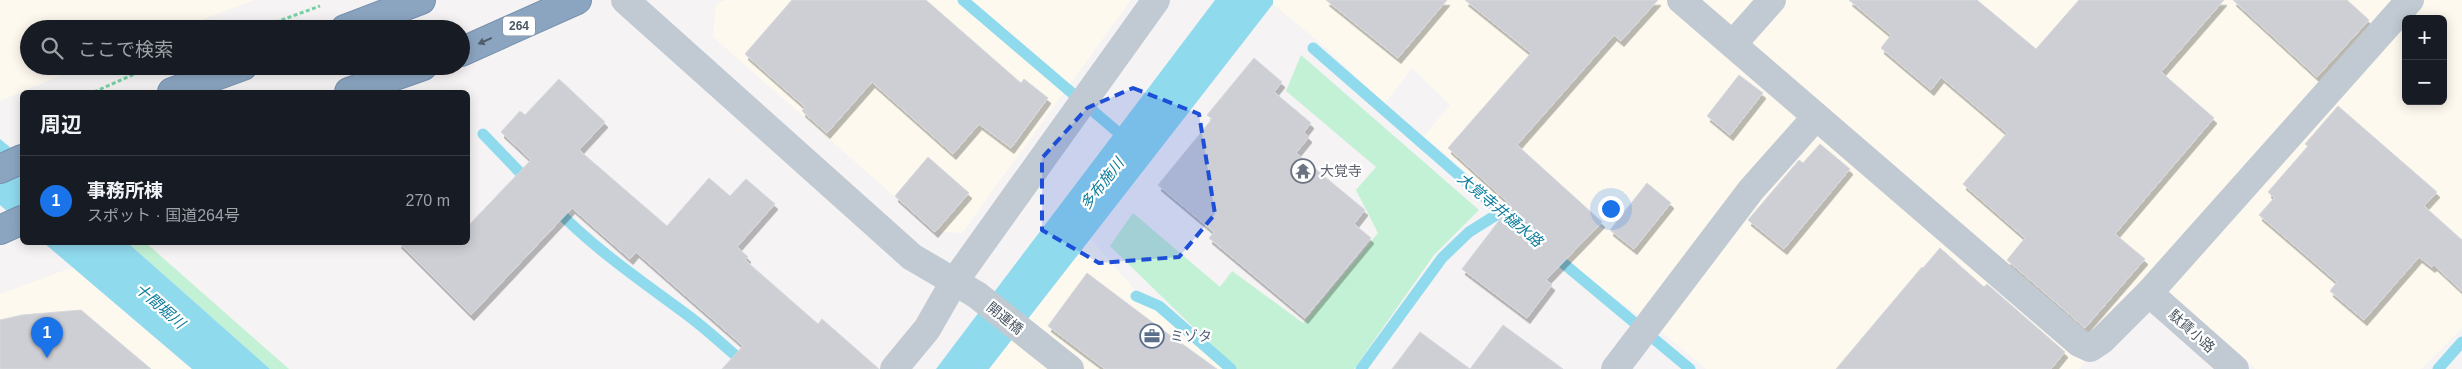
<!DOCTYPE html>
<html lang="ja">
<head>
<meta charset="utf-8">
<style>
  body { margin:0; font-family:Helvetica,"Noto Sans JP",sans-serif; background:#242831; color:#f1f3f6 }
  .controls { position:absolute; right:15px; top:15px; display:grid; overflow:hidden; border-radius:8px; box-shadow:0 2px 12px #0003 }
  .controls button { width:45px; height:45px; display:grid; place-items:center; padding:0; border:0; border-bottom:1px solid #363941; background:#171b24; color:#f1f3f6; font:25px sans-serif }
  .you { position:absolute; left:1610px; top:208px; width:18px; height:18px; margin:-12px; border:4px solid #fff; border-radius:50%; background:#1a73e8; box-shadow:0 0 0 8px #1a73e833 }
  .badge { display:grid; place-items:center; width:32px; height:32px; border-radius:50%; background:#1a73e8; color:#fff; font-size:16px; font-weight:700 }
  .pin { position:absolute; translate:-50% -41px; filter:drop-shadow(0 1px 2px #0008) }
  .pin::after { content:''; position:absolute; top:26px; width:18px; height:15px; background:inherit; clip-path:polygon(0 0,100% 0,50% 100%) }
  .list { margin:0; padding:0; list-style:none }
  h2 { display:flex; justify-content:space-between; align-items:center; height:65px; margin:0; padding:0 20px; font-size:21px }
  h2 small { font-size:16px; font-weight:400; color:#9ea1a6 }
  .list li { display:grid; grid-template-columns:32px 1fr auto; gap:15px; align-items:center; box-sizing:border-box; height:90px; padding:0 20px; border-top:1px solid #363941 }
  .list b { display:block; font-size:19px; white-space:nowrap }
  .list p { margin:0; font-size:16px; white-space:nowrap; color:#9ea1a6 }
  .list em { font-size:16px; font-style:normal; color:#9ea1a6 }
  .icon { flex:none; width:28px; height:28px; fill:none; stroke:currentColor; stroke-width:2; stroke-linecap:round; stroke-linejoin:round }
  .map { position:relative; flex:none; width:2462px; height:369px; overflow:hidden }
  .search { position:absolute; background:#171b24; box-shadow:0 2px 12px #0003; left:20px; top:20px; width:450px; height:55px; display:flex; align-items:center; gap:12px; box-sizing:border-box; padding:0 18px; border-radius:28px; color:#9ea1a6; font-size:19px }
  .panel { position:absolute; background:#171b24; box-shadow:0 2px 12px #0003; left:20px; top:90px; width:450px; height:155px; border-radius:8px }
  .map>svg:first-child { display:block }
  .commercial { fill:#fdf9ef }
  .green { fill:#c3f1d5 }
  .water { fill:#90daee }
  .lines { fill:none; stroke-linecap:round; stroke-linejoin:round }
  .stream { stroke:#90daee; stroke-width:11 }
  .building { fill:#cdcfd5; stroke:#d7d9de; filter:url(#shadow) }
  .highway-casing { stroke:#7690ad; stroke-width:30 }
  .path { stroke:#7ad0a6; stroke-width:3; stroke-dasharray:4 2.5; stroke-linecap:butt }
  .minor { stroke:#c1cad2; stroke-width:28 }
  .highway { stroke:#8ba5c1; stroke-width:28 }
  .oneway { fill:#505e6b }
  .marked { fill:#1d4ed8; fill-opacity:0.2; stroke:#1d4ed8; stroke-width:4; stroke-dasharray:10 6; stroke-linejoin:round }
  .labels { text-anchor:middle; stroke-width:4.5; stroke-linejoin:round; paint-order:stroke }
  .shield { fill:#fff; stroke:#808990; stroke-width:1 }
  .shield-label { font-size:12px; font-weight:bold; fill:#4a5661 }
  .worship-label { font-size:14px; fill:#5b616d; stroke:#fff; text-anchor:start }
  .street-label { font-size:14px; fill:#4a5661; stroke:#fff }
  .service-label { font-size:14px; fill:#4e5e75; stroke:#fff; text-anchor:start }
  .water-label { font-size:15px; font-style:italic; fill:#0c7c9b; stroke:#fff }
</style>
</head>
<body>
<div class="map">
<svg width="2462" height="369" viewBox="0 0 2462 369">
  <defs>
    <filter id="shadow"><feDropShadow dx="3" dy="5.5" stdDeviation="0" flood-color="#0004"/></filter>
  </defs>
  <rect width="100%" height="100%" fill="#f5f3f3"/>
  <g class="commercial">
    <polygon points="0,0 254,0 178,29 29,29 29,66 83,66 0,101"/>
    <polygon points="726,0 1131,0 962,233 934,231 713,37 716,4"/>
    <polygon points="1273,0 2398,0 2079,369 1706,369 1657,328 1603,290 1424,136 1450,105 1412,68 1385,103 1319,42 1273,4"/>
    <polygon points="2424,0 2462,0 2462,328 2421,369 2256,369 2166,291 2406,20 2406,101 2443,101 2443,19 2407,19"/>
    <polygon points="1091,239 1145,302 1226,369 988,369"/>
    <polygon points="73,267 192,369 0,369 0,294"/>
  </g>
  <g class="green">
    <polygon points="1301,55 1479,210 1434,255 1354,369 1236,369 1110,246 1133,213 1220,287 1232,271 1303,323 1378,233 1356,190 1376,167 1286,91"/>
    <polygon points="128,243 146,243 289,369 270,369"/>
  </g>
  <g class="water">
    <polygon points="1215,0 1273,0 1273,4 989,369 936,369"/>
    <polygon points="0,139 22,157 22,224 0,205"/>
    <polygon points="44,243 128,243 270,369 192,369"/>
  </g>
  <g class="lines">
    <g class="stream">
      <polyline points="963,0 1127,140"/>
      <polyline points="1313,48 1515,224"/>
      <polyline points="483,134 530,183"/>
      <path d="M554 207C594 249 643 282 690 317 711 333 731 352 751 369"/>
      <polyline points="1551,253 1690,369"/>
      <polyline points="1136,296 1159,306 1231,369"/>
      <polyline points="1361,369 1442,258 1469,232 1501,212"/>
      <polyline points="2438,369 2462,342"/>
    </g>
  </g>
  <g class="building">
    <polygon points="792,0 926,0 1021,83 1024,79 1048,98 1011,148 979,124 953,154 872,82 827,133 802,111 805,107 745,54"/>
    <polygon points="1326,0 1447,0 1398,58"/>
    <polygon points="1465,0 1658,0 1621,41 1614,35 1517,145 1602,222 1546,280 1552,285 1527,318 1462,269 1511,205 1448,148 1531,53"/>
    <polygon points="1849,0 1977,0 2036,49 2079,0 2224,0 2161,72 2214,118 2115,234 2145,259 2085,328 2007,260 2025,238 1963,184 2007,133 1941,77 1931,90 1881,48 1891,35"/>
    <polygon points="2233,0 2347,0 2369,20 2317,77"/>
    <polygon points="1254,58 1282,82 1274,92 1311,123 1304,132 1309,137 1296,153 1365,210 1354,224 1371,238 1305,318 1209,238 1214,232 1158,185 1212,119 1207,115"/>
    <polygon points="1739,75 1763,93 1730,135 1707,116"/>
    <polygon points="559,79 605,122 579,150 667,226 709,178 730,196 746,179 775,204 737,247 748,257 745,260 818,324 822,319 879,369 722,369 743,346 636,252 630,259 572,208 471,315 398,242 468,242 468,226 531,160 501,132 520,111 525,115"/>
    <polygon points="2338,106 2437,192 2424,206 2462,240 2462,291 2434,265 2432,267 2419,257 2364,320 2330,291 2337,282 2259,215 2274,198 2268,192 2308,146 2305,144"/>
    <polygon points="1820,144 1850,169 1784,249 1748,220 1799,160 1803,163"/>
    <polygon points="928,157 969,193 935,232 895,196"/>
    <polygon points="1647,183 1671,203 1634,249 1610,230"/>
    <polygon points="1940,248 1984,287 1987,284 2065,352 2051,369 1836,369 1922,267 1923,268"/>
    <polygon points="1087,273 1156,325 1217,369 1105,369 1048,326"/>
    <polygon points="81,310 151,369 0,369 0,320 22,315"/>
    <polygon points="1503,325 1563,369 1470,369"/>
    <polygon points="1420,332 1470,369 1392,369"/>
  </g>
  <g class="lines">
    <g class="highway-casing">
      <g id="highway">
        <polyline points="345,29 421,0"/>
        <polyline points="461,52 577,0"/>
        <polyline points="172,92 243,66"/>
        <polyline points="349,92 423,66"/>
        <polyline points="0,169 22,159"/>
        <polyline points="0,230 22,220"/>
      </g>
    </g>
    <g class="path">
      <polyline points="257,29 320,6"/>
      <polyline points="94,92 146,69"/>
    </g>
    <g class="minor">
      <polyline points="625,0 912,257 977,295 1070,369"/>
      <polyline points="1681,0 2079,343 2090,348 2102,340 2149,293 2410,0"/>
      <polyline points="1733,44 1772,0"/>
      <polyline points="2149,293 2235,369"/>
      <polyline points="894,369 927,329 954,282 1156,0"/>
      <polyline points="1615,369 1751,190 1815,118"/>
    </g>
    <use href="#highway" class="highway"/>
  </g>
  <defs><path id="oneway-solid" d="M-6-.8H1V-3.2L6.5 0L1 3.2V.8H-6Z" transform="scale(1.25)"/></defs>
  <use class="oneway" href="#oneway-solid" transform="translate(485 41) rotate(156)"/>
  <path class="marked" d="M1133 88 1199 114 1215 214 1179 257 1099 263 1042 230V158L1087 108Z"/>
  <defs>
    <g id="temple-ring" transform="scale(1.25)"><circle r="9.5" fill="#fff" stroke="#6b7280" stroke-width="1.5"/><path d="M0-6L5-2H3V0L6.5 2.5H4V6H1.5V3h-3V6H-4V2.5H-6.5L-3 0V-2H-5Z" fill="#6b7280"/></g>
    <g id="office-ring" transform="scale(1.25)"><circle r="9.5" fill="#fff" stroke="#5c6f8a" stroke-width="1.5"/><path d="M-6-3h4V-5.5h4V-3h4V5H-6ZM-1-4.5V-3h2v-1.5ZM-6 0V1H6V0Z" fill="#5c6f8a"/></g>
  </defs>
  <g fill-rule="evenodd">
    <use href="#temple-ring" x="1303" y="171"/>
    <use href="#office-ring" x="1152" y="336"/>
  </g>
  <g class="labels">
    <rect class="shield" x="503" y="16.5" width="32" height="19" rx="4"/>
    <g class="shield-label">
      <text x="519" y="30">264</text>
    </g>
    <g class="worship-label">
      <text x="1320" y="176">大覚寺</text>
    </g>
    <g class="street-label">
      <text transform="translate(1005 318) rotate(39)" y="5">開運橋</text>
      <text transform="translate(2192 331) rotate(42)" y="5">駄賃小路</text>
    </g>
    <g class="service-label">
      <text x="1170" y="341">ミゾタ</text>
    </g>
    <g class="water-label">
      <text transform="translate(1102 184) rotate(-52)" y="5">多布施川</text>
      <text transform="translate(1500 210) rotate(40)" y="5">大覚寺井樋水路</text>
      <text transform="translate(160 306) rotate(41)" y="5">十間堀川</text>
    </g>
  </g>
</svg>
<div class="controls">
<button>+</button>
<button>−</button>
</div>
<div class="you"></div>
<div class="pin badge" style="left:47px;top:358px">1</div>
<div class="search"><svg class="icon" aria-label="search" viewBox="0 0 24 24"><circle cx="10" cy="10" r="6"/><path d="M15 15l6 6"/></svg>ここで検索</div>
<section class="panel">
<h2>周辺<small></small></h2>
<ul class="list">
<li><span class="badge">1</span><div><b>事務所棟</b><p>スポット · 国道264号</p></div><em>270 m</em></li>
</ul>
</section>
</div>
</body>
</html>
